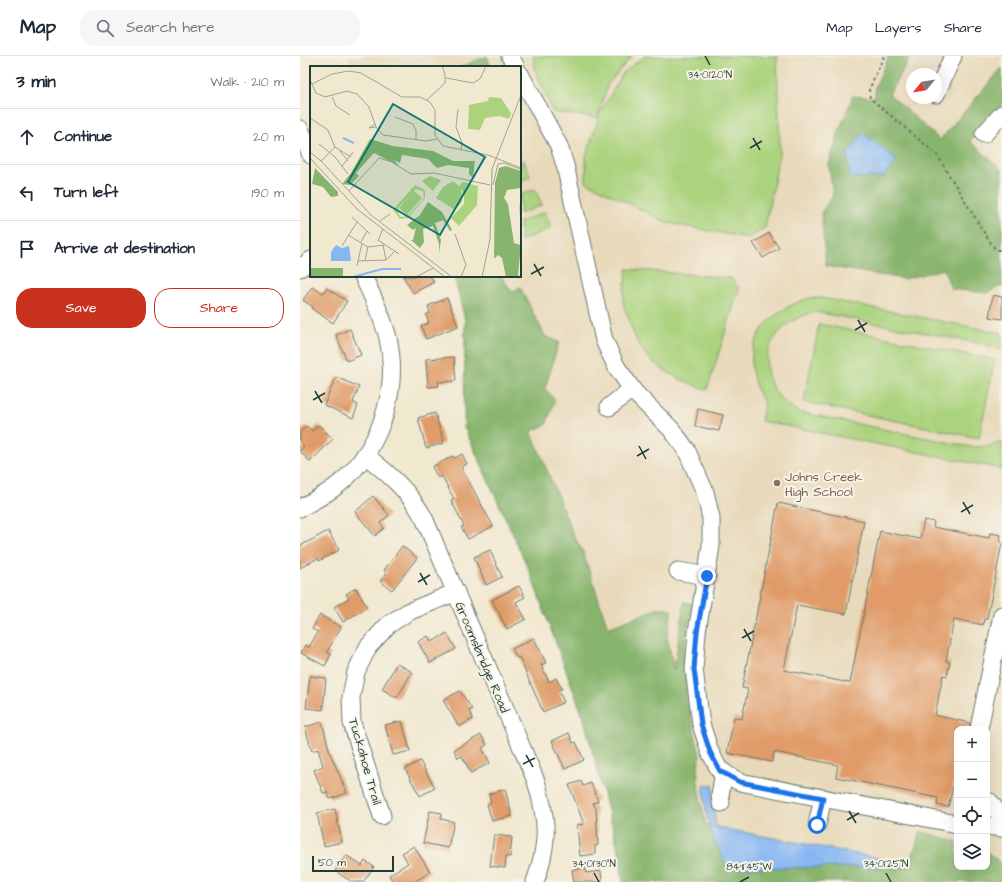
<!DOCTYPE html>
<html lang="en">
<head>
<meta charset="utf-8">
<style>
  body { margin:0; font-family:"Architects Daughter",sans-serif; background:#f6f6f7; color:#1f2937 }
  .controls { position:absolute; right:12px; bottom:12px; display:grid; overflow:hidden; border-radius:8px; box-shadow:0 4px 16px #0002 }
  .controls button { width:36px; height:36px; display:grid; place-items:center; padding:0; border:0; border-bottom:1px solid #e0e1e3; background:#fff; color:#1f2937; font:20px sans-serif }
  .compass { position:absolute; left:606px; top:12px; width:36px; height:36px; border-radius:50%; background:#fff; box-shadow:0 4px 16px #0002; rotate:240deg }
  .scale { position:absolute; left:12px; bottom:10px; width:82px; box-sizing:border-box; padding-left:4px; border:2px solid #1f3d34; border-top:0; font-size:11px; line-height:14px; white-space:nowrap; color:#1f3d34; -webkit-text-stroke:3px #f7f3e8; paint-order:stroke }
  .stop { position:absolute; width:12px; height:12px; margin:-9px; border:3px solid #1a73e8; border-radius:50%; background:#fff }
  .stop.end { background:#1a73e8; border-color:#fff; box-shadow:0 1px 4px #0008 }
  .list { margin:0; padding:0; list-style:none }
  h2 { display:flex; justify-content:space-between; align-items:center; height:52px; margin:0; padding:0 16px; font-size:17px }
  h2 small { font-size:13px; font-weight:400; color:#747a83 }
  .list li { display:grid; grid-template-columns:26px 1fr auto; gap:12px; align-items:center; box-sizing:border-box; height:56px; padding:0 16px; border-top:1px solid #e0e1e3 }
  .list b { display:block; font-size:15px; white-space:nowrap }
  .list em { font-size:13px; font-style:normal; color:#747a83 }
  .actions { display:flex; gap:8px; padding:12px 16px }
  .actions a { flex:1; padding:9px 0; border:1px solid #c8321e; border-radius:16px; text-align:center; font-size:14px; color:#c8321e }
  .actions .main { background:#c8321e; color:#fff }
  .icon { flex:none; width:22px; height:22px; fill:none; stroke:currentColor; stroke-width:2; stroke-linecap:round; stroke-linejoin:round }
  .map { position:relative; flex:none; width:702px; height:826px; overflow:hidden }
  header { display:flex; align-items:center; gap:24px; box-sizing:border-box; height:56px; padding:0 20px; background:#fff; border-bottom:1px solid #e0e1e3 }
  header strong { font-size:19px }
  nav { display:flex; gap:22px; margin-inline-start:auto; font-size:14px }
  .search { width:280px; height:36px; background:#f6f6f7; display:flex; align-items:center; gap:10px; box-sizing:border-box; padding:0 14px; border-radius:16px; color:#747a83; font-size:15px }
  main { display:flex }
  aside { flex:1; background:#fff }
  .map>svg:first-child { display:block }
  .built { fill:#e8d9ba; fill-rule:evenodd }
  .green { fill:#abd37e; stroke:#658859 }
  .forest { fill:#88b56d; stroke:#547950 }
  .water { fill:#86b7f2; stroke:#527a93 }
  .building { fill:#e09b68 }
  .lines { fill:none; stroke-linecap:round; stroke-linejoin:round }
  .minor-casing { stroke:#68796b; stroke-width:19 }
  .path { stroke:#68796b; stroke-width:2; stroke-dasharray:3 3; stroke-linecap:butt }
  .minor { stroke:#fff; stroke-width:17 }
  .route { stroke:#1a73e8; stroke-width:5 }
  .ticks { fill:none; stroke:#1f3d34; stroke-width:1.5 }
  .education-dot { fill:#8d6e63; stroke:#f7f3e8; stroke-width:1.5 }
  .labels { text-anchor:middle; stroke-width:4; stroke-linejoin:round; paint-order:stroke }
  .education-label { font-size:13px; fill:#785e54; stroke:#f7f3e8; text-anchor:start }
  .street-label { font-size:13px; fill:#1f3d34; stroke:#f7f3e8 }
  .inset-river { fill:none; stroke:#86b7f2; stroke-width:2 }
  .inset-road { fill:none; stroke:#9da492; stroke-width:1 }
  .view { fill:#0f766e; fill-opacity:0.15; stroke:#0f766e; stroke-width:2 }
  .inset-edge { fill:none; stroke:#1f3d34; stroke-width:2 }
  .ticks-label { font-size:10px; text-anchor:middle; fill:#1f3d34; stroke:#f7f3e8; stroke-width:4; stroke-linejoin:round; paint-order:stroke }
</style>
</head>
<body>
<header>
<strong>Map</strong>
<div class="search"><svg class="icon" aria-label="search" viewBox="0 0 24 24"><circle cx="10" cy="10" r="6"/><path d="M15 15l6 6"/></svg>Search here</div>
<nav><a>Map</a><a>Layers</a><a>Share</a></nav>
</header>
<main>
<aside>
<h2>3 min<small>Walk · 210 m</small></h2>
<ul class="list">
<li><svg class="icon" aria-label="ahead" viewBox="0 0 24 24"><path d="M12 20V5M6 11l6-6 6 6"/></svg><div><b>Continue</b></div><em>20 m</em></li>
<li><svg class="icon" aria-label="left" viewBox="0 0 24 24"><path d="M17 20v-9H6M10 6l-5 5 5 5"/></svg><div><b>Turn left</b></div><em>190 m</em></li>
<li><svg class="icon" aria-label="arrive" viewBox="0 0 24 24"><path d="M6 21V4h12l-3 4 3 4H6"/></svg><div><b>Arrive at destination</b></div></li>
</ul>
<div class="actions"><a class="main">Save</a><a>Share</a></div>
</aside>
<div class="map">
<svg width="702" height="826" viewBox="0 0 702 826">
  <rect width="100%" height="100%" fill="#f7f3e8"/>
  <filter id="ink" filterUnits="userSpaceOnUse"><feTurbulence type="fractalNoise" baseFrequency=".025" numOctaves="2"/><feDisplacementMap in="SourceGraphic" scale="8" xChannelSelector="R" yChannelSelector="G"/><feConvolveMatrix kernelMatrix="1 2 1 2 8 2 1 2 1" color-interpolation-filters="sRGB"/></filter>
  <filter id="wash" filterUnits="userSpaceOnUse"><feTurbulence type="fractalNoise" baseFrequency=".012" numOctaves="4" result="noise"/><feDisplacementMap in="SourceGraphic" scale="16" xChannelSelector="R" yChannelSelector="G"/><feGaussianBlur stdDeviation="0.9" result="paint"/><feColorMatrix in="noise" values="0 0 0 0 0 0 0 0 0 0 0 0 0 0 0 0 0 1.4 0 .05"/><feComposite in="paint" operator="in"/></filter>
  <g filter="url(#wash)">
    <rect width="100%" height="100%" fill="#f1e8d0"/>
    <g class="built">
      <polygon points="48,0 187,0 161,11 52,11"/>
      <polygon points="187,0 589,0 575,31 575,42 553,40 539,75 529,108 533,140 521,157 526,209 604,223 644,213 702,230 702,808 687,796 687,673 657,673 657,786 620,775 610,810 406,769 400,744 397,710 400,700 386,639 384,589 393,548 384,547 374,616 359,552 308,573 283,496 274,480 231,375 259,286 245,280 220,231 212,236 201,220 220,220 220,11 191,11"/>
      <path d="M611 0H702V12L640 84 589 38ZM612 18H636V42H612Z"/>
      <polygon points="702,48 702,114 670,85"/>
    </g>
    <g class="green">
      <polygon points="233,0 332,0 308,28 297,62 253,56 235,13"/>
      <polygon points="345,0 477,0 480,95 465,172 448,182 368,167 286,126 286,101 300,57 324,16"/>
      <polygon points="224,104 230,121 220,125 220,106"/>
      <polygon points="235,133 242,149 220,158 220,139"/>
      <polygon points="245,156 251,172 220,185 220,166"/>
      <path d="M327 213 431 222 439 233 407 334C367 319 341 307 329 264 327 258 323 250 323 243 324 233 326 223 327 213Z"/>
      <path d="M510 242H522L702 277V293L683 288 516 256C460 267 448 329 499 356L671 391 690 390 702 386V413L461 365C462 360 464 352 464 347 463 343 459 339 458 336 455 329 453 322 452 315 447 277 477 251 510 242Z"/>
      <polygon points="519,268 695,304 679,382 504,346"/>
    </g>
    <g class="forest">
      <polygon points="187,0 191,11 161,11"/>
      <polygon points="589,0 611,0 589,38 640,84 702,12 702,48 670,85 702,114 702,230 700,230 687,237 651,233 644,213 604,223 526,210 521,157 533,140 529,108 539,75 553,40 575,42 575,31"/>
      <path d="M154 220H201L212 236 220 231 245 280 259 286 245 333 255 344 246 369 231 375 274 480 283 496 308 572 359 552 372 554 367 581 374 614 384 546 393 548 384 589 386 639 400 700C394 722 401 747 406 769L610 810 620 775 657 786V811H687V796L702 808V826H323L319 796 284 663 229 514 164 371 165 264Z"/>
    </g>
    <g class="water">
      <polygon points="563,77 597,104 583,121 550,122 547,98"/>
      <path d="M404 729H413V748L416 771 604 807V811L433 812 426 809C412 778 404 765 404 729Z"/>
    </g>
    <g id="blocks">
      <g class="building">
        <polygon points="469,177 479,192 463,202 453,187"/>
        <polygon points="103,220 130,220 134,226 113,237"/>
        <polygon points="12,231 23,237 26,232 47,245 33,267 12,253 13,251 3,244"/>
        <polygon points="693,239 702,241 702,263 689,261"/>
        <polygon points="147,242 158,270 126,283 121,270 129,267 126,259 130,257 128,250"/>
        <polygon points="50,273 61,299 47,305 36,279"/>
        <polygon points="154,301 156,325 138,326 139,330 128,331 126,303"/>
        <polygon points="36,321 59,331 53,346 58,349 53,362 24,349"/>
        <polygon points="398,353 423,359 419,375 395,370"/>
        <polygon points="135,357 144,387 126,392 118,362"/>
        <polygon points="19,369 33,383 10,406 0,395 4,390 0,386 0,376 7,370 12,375"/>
        <polygon points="162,398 167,408 161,411 193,470 168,483 161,471 164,470 151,444 154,443 142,420 138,422 132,411 153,400 155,402"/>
        <polygon points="73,440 89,459 80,467 84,472 75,480 55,456"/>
        <polygon points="478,447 564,465 546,558 497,549 484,614 550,627 580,475 620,483 624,464 634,466 633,471 689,482 690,477 701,479 700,484 702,487 687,563 684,563 683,569 654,563 646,605 650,606 647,620 643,619 635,659 670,667 669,673 657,673 657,714 648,751 637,749 638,742 536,721 538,709 474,696 472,706 427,697 434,661 442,663 448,633 442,632"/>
        <polygon points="28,475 39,494 19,505 18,502 0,512 0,490"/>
        <polygon points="102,490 117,502 92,534 80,525 87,517 84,514"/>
        <polygon points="190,494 202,521 186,529 174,501"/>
        <polygon points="219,530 225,541 216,546 226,563 207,573 192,544"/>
        <polygon points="56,532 67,551 43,566 34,551 49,542 46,538"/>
        <polygon points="20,559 41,571 27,596 31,598 25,610 1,597 5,589 9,591 18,576 12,573"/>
        <polygon points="147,577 156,593 130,607 118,586 128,580 132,586"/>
        <polygon points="234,582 246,607 241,609 249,626 256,622 262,633 258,634 264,646 243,656 219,601 217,602 212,593"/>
        <polygon points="97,607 112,616 97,642 82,633"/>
        <polygon points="10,620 26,622 23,654 6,652"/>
        <polygon points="160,635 172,653 169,655 173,663 159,671 143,644"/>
        <polygon points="102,665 110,695 93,699 85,669"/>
        <polygon points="22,666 30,697 47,737 30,743 27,736 23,737 14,714 23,710 18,693 12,695 5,671"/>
        <polygon points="269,677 273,687 276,686 284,704 265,713 252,685"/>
        <polygon points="181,679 187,689 182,692 190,707 171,717 162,700 158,702 154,694"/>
        <polygon points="120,705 135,732 120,740 105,713"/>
        <polygon points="281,725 283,730 291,727 298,745 293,747 296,753 298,789 295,790 295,798 280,800 277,769 284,768 269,729"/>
        <polygon points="205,733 212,760 192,765 187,748 191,747 189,738"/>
        <polygon points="35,753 42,786 24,790 17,757"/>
        <polygon points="130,755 142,757 141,763 154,766 148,792 123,787"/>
        <polygon points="194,779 212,781 210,801 206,800 205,812 190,810"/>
        <polygon points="114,790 130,816 114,826 93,826 89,819 108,807 102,797"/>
        <polygon points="46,799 62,810 65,805 74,811 63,826 52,826 35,815"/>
        <polygon points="286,812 286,817 301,815 302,826 274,826 272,814"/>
      </g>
    </g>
  </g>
  <g filter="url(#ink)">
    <use href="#blocks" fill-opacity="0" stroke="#68796b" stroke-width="1"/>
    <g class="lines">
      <g class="minor-casing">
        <g id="minor">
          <polyline points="210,0 216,11"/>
          <polyline points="220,18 259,90 265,109 304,284 316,310 334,336 371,373 386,393 405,436 411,462 411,490 397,576 394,613 401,668 410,696 420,715 440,726 657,768"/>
          <polyline points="636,38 653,0"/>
          <polyline points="0,73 11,99"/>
          <polyline points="684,78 702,58"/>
          <polyline points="0,212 11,204"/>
          <polyline points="309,351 332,333"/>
          <path d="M65 399C89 418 109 435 124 462L236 725C248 765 249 787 235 826"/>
          <path d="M0 452C17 443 34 434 48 420 83 384 99 331 88 282 83 261 72 240 63 220"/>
          <polyline points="378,515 407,520"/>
          <polyline points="679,673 702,559"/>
          <polyline points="690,746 702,762"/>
          <polyline points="421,747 420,739 424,716"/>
          <polyline points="82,760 52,667 51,641 56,616 68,591 88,569 108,556 156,536"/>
          <polyline points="517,769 523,742"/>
          <polyline points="687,770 702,772"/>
        </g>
      </g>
      <polyline class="path" points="584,0 569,34 570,42 637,99 688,183 696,194 702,194"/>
      <use href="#minor" class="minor"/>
    </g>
  </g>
  <g class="lines" filter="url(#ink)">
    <polyline class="route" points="407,520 397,576 394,613 401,668 410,696 420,715 440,726 523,742 517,769"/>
  </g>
  <path class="ticks" d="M405 0 410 9M453 82 460 94M450 92 462 85M234 208 241 220M231 218 244 211M558 264 565 276M555 274 567 267M15 335 22 347M13 344 25 337M339 390 346 403M337 400 349 393M663 446 670 458M661 456 673 449M120 517 127 529M118 526 130 519M444 573 451 585M442 582 454 575M226 699 233 711M223 708 235 702M549 755 556 767M547 764 559 757M294 817 299 826M586 817 591 826M440 826 449 821"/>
  <circle class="education-dot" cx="477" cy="427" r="4"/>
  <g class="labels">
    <g class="education-label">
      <text x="485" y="425">Johns Creek<tspan x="485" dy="15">High School</tspan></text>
    </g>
    <g class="street-label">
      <text transform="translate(183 601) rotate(67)" y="5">Groomsbridge Road</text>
      <text transform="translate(66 705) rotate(74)" y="5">Tuckahoe Trail</text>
    </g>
  </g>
  <g transform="translate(10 10)">
    <rect width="211" height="211" fill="#f1e8d0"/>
    <path d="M179 31 191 32 201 47 199 53 189 50 175 52 170 64 158 63 159 39 178 35ZM120 110 131 114 123 125 112 115ZM143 115 149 120 153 116 168 120 167 139 149 160 141 152 154 138V128L151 122 152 136 145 144 126 132 133 121ZM105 119 115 124V132L98 152 90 153 83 144ZM106 123 113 125 114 132 98 150 91 151 88 147V142ZM104 125 112 132 97 149 89 142Z" fill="#abd37e" fill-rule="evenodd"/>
    <path d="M60 73 83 80 123 85 143 95H165L163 112 159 108V102L138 99 127 102 118 93 92 89 90 97 84 94 89 100 64 87 46 107 49 110 40 119 32 118 41 107ZM196 100 211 105V122L197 124 194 132 198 138 204 177 211 179 208 209 211 211H196L192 192 188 189 184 193 185 117 189 102ZM5 102 28 126V130L21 131 13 121 2 118ZM118 136 132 146 142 164 140 165 133 154 125 157 131 174 129 187V178L123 160 113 163 114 176 110 182 101 174H103L106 162 103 164 97 159 110 149ZM0 202H33V211H0Z" fill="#88b56d"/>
    <path d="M26 179 32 182 39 180 41 195H21V186Z" fill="#86b7f2"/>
    <path class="inset-river" d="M33 72 44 77M43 211 72 203H91"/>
    <path class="inset-road" d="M136 12 163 17 170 13 176 0M0 14 6 27 15 31 37 25 47 28 59 41 66 61 73 69 116 75 127 73M2 18 22 8 39 5 51 7 92 31H110L120 36 125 44V69L133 80 178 89 211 102M22 31 26 40 40 49M117 34 135 17V8L132 0M148 43 146 61 152 77 151 84M85 51 103 58 106 64V74M0 52 18 64 25 81 41 91M65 58 59 62 66 61M9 78 25 91 38 108M30 85 38 95M0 86 11 95 61 149 142 211M0 92 47 143 135 211M11 95 25 81M194 97 210 103M32 100 43 86M183 119 188 98 194 97M39 125 69 92 82 96 101 108 124 107 180 119M210 139 211 164M42 151 60 168M70 155 80 148M145 168 156 199 151 211M38 169 58 181 75 179M68 174 89 188M68 175 73 163M51 176 57 165M73 179 76 194M32 180 47 156M48 195 76 194 85 185M55 195 58 180M47 200 52 177M106 211 123 202M172 211 180 173 182 103 211 29"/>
    <path class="view" d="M83 38 175 91 130 169 38 116Z"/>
    <rect width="211" height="211" class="inset-edge"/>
  </g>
  <g class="ticks-label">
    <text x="410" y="22">34°01'20"N</text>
    <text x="294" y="811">34°01'30"N</text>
    <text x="586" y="811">34°01'25"N</text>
    <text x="449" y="814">84°11'45"W</text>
  </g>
</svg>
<div class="controls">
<button>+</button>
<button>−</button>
<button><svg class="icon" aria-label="locate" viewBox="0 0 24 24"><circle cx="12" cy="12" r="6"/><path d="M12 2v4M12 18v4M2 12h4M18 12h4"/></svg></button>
<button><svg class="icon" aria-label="layers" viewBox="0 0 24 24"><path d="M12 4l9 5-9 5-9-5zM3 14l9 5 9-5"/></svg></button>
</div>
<svg class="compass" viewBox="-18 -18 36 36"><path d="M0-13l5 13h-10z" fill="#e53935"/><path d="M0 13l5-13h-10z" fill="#747a83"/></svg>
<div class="scale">50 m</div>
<div class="stop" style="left:517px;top:769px"></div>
<div class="stop end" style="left:407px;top:520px"></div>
</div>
</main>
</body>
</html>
